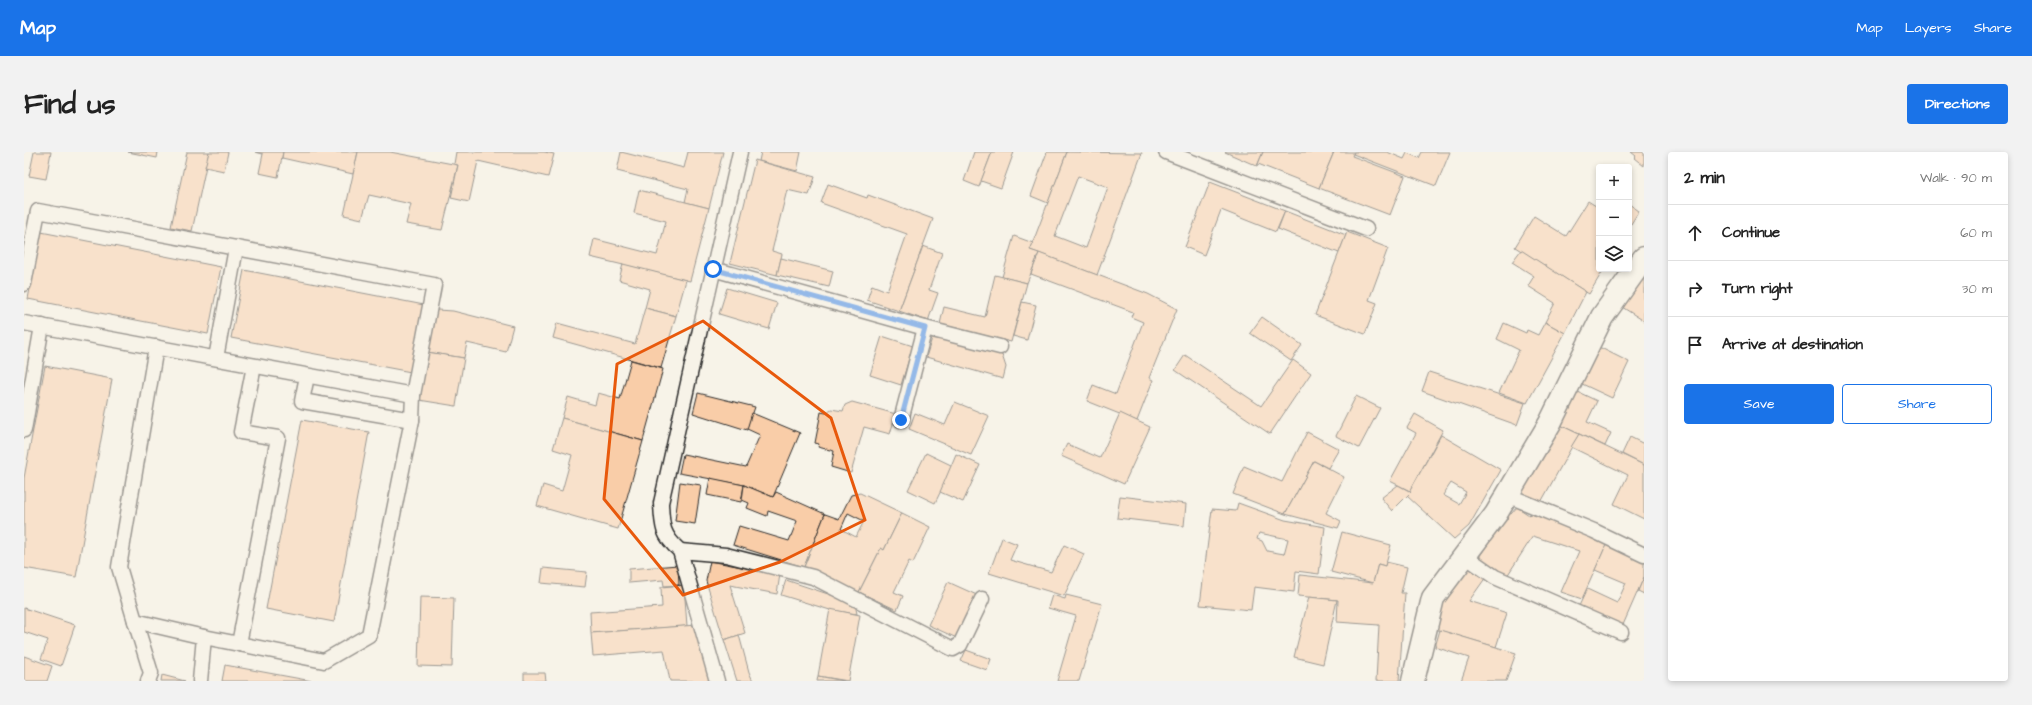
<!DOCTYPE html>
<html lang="en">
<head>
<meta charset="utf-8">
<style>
  body { margin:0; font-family:"Architects Daughter",sans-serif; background:#f2f2f2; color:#222 }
  .controls { position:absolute; right:12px; top:12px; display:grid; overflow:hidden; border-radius:4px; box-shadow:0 2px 6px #0003 }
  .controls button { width:36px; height:36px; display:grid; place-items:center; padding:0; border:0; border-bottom:1px solid #e0e0e0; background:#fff; color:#222; font:20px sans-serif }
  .stop { position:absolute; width:12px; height:12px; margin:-9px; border:3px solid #1a73e8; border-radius:50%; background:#fff }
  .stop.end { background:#1a73e8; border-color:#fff; box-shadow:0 1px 4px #0008 }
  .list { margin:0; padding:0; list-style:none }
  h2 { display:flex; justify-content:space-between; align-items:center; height:52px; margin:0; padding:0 16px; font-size:17px }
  h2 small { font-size:13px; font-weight:400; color:#767676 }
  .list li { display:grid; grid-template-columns:26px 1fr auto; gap:12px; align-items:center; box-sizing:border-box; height:56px; padding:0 16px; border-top:1px solid #e0e0e0 }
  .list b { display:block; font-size:15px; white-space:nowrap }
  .list em { font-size:13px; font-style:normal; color:#767676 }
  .actions { display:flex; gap:8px; padding:12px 16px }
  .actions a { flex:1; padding:9px 0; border:1px solid #1a73e8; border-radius:4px; text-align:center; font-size:14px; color:#1a73e8 }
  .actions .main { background:#1a73e8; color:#fff }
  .icon { flex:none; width:22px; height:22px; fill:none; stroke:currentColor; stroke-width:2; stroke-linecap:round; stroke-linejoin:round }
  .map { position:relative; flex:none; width:1620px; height:529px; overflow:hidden; border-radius:4px }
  header { display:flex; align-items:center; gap:24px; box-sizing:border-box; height:56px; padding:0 20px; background:#1a73e8; color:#fff }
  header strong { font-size:19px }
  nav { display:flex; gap:22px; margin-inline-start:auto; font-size:14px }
  .intro { display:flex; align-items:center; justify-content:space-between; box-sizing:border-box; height:96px; padding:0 24px }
  h1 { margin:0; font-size:28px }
  .button { padding:10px 18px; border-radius:4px; background:#1a73e8; color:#fff; font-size:14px; font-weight:700 }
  main { display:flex; gap:24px; padding:0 24px }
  aside { flex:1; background:#fff; border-radius:4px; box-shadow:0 2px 6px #0003 }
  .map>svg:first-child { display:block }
  .building { fill:#f9cda8; stroke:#2b2b2b; fill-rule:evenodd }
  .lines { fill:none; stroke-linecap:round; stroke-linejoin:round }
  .lane-casing { stroke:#2b2b2b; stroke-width:17 }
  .secondary-casing { stroke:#2b2b2b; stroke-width:25 }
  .lane { stroke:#f7f3e8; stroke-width:14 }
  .secondary { stroke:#f7f3e8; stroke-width:22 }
  .route { stroke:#1a73e8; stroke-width:5 }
  .marked { fill:none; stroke:#e8590c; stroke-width:3; stroke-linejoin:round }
</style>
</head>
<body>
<header>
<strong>Map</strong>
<nav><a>Map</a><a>Layers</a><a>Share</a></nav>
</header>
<div class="intro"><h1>Find us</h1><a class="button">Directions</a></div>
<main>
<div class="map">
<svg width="1620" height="529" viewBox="0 0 1620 529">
  <rect width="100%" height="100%" fill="#f7f3e8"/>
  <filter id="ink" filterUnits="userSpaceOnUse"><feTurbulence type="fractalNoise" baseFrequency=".025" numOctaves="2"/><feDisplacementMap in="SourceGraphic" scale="8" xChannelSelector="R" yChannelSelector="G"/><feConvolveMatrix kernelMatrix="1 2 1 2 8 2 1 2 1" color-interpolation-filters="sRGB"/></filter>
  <g filter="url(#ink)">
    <g class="building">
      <polygon points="10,0 27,0 22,27 5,24"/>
      <polygon points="104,0 134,0 133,6"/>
      <polygon points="163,0 185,0 168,79 147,75"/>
      <polygon points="185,0 204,0 200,19 181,15"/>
      <polygon points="231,0 259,0 254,25 235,21 239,2"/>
      <polygon points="259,0 334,0 329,22 258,6"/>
      <polygon points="334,0 366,0 434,13 418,78 382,72 387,52 345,43 338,67 320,63"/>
      <polygon points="432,0 520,0 530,2 524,25 454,9 445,50 427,46 434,13 430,12"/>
      <polygon points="597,0 660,16 664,0 699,0 685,56 661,50 664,37 593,19"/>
      <polygon points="737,0 777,0 773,19 735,9"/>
      <polygon points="950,0 968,0 955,35 940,29"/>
      <polygon points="968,0 990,0 977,36 957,29"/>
      <polygon points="1023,0 1043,0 1024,51 1007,44"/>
      <path d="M1043 0 1118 1 1073 123 1006 98ZM1054 24 1084 35 1062 96 1031 84Z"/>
      <polygon points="1201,0 1239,0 1233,14"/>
      <polygon points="1239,0 1310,0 1295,36 1234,12"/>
      <polygon points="1310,0 1330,0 1328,4 1381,24 1366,63 1295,36"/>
      <polygon points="1330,0 1363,0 1380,7 1383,1 1395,6 1398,0 1426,0 1412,34 1329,2"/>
      <polygon points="1607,0 1620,0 1620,14 1610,6 1612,4"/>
      <polygon points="731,8 791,25 785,43 763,38 748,99 758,102 753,123 706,111"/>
      <polygon points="1186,30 1261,59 1252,80 1197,58 1180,103 1161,95"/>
      <polygon points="804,32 843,46 844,43 909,67 875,159 843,148 848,133 863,139 883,82 797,51"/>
      <polygon points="615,38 685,56 666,129 566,105 570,87 633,103 642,69 610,61"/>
      <polygon points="1564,49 1575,56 1575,117 1580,117 1565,142 1491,95 1510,64 1542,84"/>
      <polygon points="1605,52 1615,59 1607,72 1605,71"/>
      <polygon points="1261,59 1322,83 1315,101 1254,77"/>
      <polygon points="17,80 197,115 184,182 4,147"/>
      <polygon points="1323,80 1364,96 1345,148 1353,151 1341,182 1291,163"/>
      <polygon points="990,84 1009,91 1006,98 1015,101 1003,131 978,125"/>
      <polygon points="899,94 918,101 905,138 914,141 904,169 875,159"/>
      <polygon points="1497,98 1562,140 1541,181 1521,170 1531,151 1504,134 1510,124 1488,110"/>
      <polygon points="1015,101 1124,142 1153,157 1125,226 1129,228 1113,269 1063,249 1069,233 1092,242 1119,170 1107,165 1109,160 1007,122"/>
      <polygon points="757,106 809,119 805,135 753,123"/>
      <polygon points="599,112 662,128 652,164 621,156 626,137 595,128"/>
      <polygon points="220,118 400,153 387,220 207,186"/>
      <polygon points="1620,121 1620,169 1598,155"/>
      <polygon points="971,123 1003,131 987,190 916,172 920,155 961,165"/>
      <polygon points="703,136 753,151 745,177 695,162"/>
      <polygon points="998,150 1012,153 1003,188 989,184"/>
      <polygon points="621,156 652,164 637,216 529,186 533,171 611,192"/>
      <polygon points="414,158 429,159 489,174 482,200 443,191 440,206 403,200 411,160"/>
      <polygon points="1238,165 1278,193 1267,209 1226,181"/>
      <polygon points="1521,170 1541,181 1503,251 1475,241 1495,198 1473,187 1480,171 1502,181 1503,178 1514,183"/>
      <polygon points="909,183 978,203 982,215 979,227 902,205"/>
      <polygon points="858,184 889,194 877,233 846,223"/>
      <polygon points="1573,194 1605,210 1588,246 1556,231"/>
      <polygon points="403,200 440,206 432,254 395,248"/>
      <polygon points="1161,203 1237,254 1269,208 1287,221 1246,282 1151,218"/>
      <polygon points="607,208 639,217 619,289 538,266 544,245 571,253 574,241 596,247"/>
      <polygon points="21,214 88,227 52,425 0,416 0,326"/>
      <polygon points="1405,220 1501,251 1493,273 1398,239"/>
      <polygon points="1550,238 1573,249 1563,270 1587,281 1581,294 1534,272"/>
      <polygon points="674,241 731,255 723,278 669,261"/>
      <polygon points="1332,244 1356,256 1335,296 1312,284"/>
      <polygon points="828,250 872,262 866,282 840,275 827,321 807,315 810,299 794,295 795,292 791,291 797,260 802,261 807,257 819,259 821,253"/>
      <polygon points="931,250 965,264 947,303 885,277 891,261 921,273"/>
      <polygon points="728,261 776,281 749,345 720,333 655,321 659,302 722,315 736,283 723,277"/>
      <polygon points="1096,261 1126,275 1100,332 1037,304 1043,292 1076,306"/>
      <polygon points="1391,262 1419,278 1386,339 1366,329 1392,281 1383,276"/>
      <polygon points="538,266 619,289 594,377 513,354 519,333 538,339 548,303 529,297"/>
      <polygon points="278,268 345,280 310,470 242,457"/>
      <polygon points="1534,272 1555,282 1516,352 1497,342"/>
      <polygon points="1283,280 1315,297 1304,316 1290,309 1261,362 1209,342 1220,314 1258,330"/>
      <polygon points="1555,282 1620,313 1620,367 1590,352 1604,323 1547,295"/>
      <path d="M1417 283 1477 318 1445 374 1430 387 1383 344ZM1427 331 1442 340 1435 352 1419 343Z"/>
      <polygon points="1606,285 1620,292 1620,313 1598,302"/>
      <polygon points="902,301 929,314 911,351 884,338"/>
      <polygon points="932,302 956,313 939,350 916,340"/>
      <polygon points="1290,309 1320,325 1302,361 1317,369 1314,376 1261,362"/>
      <polygon points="686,326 720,333 717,350 683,343"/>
      <polygon points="656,330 677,333 671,372 651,369"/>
      <polygon points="720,333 749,345 752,340 801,362 780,415 709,393 715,374 765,389 773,369 744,359 743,364 723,356 725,351 718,348"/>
      <polygon points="1374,333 1387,340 1368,359 1357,346"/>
      <path d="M836 341 878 361 860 398 857 396 835 440 780 415 801 362 815 367 827 343ZM824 361 840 369 832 385 817 377Z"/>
      <polygon points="1096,344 1162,352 1160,374 1093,366"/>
      <path d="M1214 351 1261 368 1301 375 1295 422 1272 419 1270 440 1230 435 1227 458 1176 453 1188 357 1212 359ZM1235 381 1264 387 1260 402 1243 399 1238 389 1233 387Z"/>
      <polygon points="1493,355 1505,363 1506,362 1557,377 1584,389 1558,447 1537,440 1555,399 1509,384 1483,424 1455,405 1485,361 1487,362"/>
      <polygon points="878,361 906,375 889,411 885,409 870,440 879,444 873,458 835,440 857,396 860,398"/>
      <polygon points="1318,380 1367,393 1361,414 1354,412 1349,431 1307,420"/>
      <polygon points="978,386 993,392 986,408 1027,420 1040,393 1060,402 1040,444 965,421"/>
      <polygon points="1582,393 1620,410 1620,425 1599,473 1555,454 1563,437 1593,451 1602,431 1571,418"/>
      <polygon points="686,409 756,422 753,442 706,433 721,481 700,488 682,429"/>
      <polygon points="1362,410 1383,415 1377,441 1381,441 1375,529 1352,529 1355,473 1313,470 1314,448 1274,444 1276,423 1349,431 1354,412 1361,414"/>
      <polygon points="654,413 655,433 640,434 639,428 605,431 605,417"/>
      <polygon points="1445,413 1462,425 1445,449 1483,461 1472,495 1411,477 1419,448"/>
      <polygon points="519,416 563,420 561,435 517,431"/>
      <polygon points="1620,425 1620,442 1614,439"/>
      <polygon points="762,428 831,451 833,462 806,458 757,443"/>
      <polygon points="924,430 955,444 935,487 904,473"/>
      <polygon points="660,433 663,474 567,481 566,460 638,455 637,435"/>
      <polygon points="1028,443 1041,447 1042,443 1078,452 1055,529 1033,529 1052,464 1024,456"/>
      <polygon points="396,445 430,446 428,515 394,514"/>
      <polygon points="1285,445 1313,448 1299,512 1270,505"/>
      <polygon points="0,456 51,473 37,514 17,507 24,488 0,480"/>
      <polygon points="806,457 836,463 824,529 794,524"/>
      <polygon points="672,473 686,529 646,529 640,498 569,504 567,481"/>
      <polygon points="1416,478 1492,501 1482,529 1437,529 1445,506 1411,495"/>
      <polygon points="715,483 725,520 729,529 713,529 700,488"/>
      <polygon points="942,498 967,507 963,518 937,509"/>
      <polygon points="0,504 28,514 23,529 0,529"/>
      <polygon points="201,513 288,529 198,529"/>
      <polygon points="500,521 521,521 522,529 500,529"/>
      <polygon points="138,523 161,529 137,529"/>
      <polygon points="794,524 820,529 793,529"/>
    </g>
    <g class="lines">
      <g class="lane-casing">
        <g id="lane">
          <polyline points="1142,0 1342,77"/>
          <polyline points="689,117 901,176 877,268"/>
          <polyline points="0,132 14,59 410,133 389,243 0,171"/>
          <polyline points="901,176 976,195"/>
          <polyline points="132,195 95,415 111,469 180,485"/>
          <polyline points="192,206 212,96"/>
          <polyline points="283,224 278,249 388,268"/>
          <polyline points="0,278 18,174"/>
          <polyline points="1483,343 1570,379 1620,403"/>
          <polyline points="656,399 702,403 789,425 929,497 936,493 958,447"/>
          <polyline points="1441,404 1471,425 1597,480"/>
          <polyline points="111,469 127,521 124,529"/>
          <polyline points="215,492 254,286 217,280 230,214"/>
          <polyline points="176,529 180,485 300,509 345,483 388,268 389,243"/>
          <path d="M693 529 656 399C638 383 638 374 637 351L716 0"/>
        </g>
      </g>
      <g class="secondary-casing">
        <polyline id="secondary" points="1389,529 1409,446 1472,362 1526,271 1578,165 1620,106"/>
      </g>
      <use href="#lane" class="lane"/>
      <use href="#secondary" class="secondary"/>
    </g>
  </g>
  <g class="lines" filter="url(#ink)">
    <polyline class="route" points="689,117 901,176 877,268"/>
  </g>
  <path d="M0 0H1620V529H0ZM679 169 807 266 841 368 756 410 659 443 580 347 593 212Z" fill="#f7f3e8" fill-opacity=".55" fill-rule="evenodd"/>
  <path class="marked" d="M679 169 807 266 841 368 756 410 659 443 580 347 593 212Z"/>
</svg>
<div class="controls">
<button>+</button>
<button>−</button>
<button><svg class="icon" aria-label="layers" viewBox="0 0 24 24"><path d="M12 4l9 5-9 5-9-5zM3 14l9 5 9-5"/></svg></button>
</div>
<div class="stop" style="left:689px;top:117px"></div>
<div class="stop end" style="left:877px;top:268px"></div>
</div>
<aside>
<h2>2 min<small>Walk · 90 m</small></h2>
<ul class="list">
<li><svg class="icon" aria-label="ahead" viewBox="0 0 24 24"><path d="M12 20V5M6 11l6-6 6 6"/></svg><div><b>Continue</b></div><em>60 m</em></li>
<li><svg class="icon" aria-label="right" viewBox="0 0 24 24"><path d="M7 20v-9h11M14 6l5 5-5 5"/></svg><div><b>Turn right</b></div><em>30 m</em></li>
<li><svg class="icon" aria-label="arrive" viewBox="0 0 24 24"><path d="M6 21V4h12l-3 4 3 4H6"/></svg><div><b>Arrive at destination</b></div></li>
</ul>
<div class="actions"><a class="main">Save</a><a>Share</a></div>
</aside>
</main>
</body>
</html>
